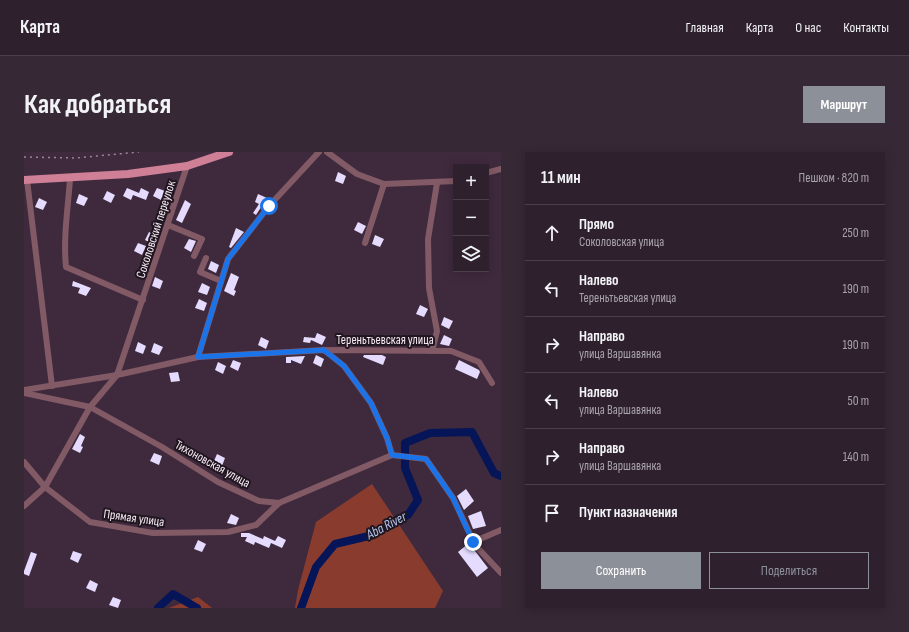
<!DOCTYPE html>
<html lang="ru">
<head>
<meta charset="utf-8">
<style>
  body { margin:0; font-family:"Sofia Sans Condensed",sans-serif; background:#372836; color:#f1f3f6 }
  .controls { position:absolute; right:12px; top:12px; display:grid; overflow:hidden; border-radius:0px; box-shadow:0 2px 10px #0003 }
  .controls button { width:36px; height:36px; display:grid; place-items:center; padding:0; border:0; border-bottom:1px solid #4a3e4a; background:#2f202e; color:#f1f3f6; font:20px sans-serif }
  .stop { position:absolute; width:12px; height:12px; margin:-9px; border:3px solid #1a73e8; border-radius:50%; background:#fff }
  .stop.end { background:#1a73e8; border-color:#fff; box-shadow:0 1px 4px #0008 }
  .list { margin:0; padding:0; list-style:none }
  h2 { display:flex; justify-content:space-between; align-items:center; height:52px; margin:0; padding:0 16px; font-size:17px }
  h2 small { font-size:13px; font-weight:400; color:#a7a3aa }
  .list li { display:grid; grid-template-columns:26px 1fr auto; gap:12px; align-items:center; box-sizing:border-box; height:56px; padding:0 16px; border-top:1px solid #4a3e4a }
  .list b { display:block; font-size:15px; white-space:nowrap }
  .list p { margin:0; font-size:13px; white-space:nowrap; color:#a7a3aa }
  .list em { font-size:13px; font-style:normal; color:#a7a3aa }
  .actions { display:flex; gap:8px; padding:12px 16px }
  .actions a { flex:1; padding:9px 0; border:1px solid #8c9099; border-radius:0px; text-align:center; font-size:14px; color:#8c9099 }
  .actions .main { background:#8c9099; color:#fff }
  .icon { flex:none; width:22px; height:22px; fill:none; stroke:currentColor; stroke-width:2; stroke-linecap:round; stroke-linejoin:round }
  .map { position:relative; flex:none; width:477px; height:456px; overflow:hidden; border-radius:0px }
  header { display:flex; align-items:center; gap:24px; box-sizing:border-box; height:56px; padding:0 20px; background:#2f202e; border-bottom:1px solid #4a3e4a }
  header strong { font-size:19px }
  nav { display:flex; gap:22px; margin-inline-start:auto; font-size:14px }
  .intro { display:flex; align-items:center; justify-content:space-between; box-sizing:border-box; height:96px; padding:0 24px }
  h1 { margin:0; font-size:28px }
  .button { padding:10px 18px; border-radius:0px; background:#8c9099; color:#fff; font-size:14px; font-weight:700 }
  main { display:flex; gap:24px; padding:0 24px }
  aside { flex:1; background:#2f202e; border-radius:0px; box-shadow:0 2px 10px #0003 }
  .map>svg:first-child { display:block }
  .green { fill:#893c2e }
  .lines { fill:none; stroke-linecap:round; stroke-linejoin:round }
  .river { stroke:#051557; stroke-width:8 }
  .building { fill:#e4dbfe }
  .minor { stroke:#825a65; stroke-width:6 }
  .major { stroke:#cf8097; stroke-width:8 }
  .rail { stroke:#988796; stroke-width:1.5; stroke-dasharray:2 4; stroke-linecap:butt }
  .route { stroke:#1a73e8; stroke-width:5 }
  .labels { text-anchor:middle; stroke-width:4; stroke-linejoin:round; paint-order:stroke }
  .street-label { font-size:13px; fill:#f5e8f4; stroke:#20161f }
  .water-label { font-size:14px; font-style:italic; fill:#b2c4ec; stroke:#20161f }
</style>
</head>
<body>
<header>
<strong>Карта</strong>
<nav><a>Главная</a><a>Карта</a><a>О нас</a><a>Контакты</a></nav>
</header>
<div class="intro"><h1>Как добраться</h1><a class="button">Маршрут</a></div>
<main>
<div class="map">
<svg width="477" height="456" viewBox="0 0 477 456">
  <rect width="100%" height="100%" fill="#3f2a3d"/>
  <g class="green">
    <polygon points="348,332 419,439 411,456 271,456 274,438 292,370"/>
    <polygon points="174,445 188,456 145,456"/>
  </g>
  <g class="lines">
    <g class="river">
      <polyline points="134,456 149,442 173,456"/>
      <polyline points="277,456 292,415 311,392 349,383 372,368 384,363 394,348 381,316 381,291 406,281 448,280 470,321 477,324"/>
    </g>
  </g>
  <g class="building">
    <polygon points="314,20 322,24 319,32 311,29"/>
    <polygon points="103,36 115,41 117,36 125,40 122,48 109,43 107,48 99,44"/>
    <polygon points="133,36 141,39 137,48 129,44"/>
    <polygon points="83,39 91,43 87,51 79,47"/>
    <polygon points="55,42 64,46 60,54 52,51"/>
    <polygon points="234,42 243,46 232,63 229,61 235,52 231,50"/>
    <polygon points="15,46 23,50 19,58 11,55"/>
    <polygon points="161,48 167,52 158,71 152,68"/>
    <polygon points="334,70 342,74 338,82 330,78"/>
    <polygon points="212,76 220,80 207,96 205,95"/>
    <polygon points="125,80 133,84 129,92 121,88"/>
    <polygon points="351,83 360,87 356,95 348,92"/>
    <polygon points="165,87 172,89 167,100 160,96"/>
    <polygon points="114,91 122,94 118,103 110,99"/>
    <polygon points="187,109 195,113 192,121 184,117"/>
    <polygon points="207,121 215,125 210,138 212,139 210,144 200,139"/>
    <polygon points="131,125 139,129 136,137 128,134"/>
    <polygon points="49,129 67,136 62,144 54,141 56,136 48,134"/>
    <polygon points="178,131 186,135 183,143 174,140"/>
    <polygon points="175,147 183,151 180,159 171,156"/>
    <polygon points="396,153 404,157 400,165 392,162"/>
    <polygon points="420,165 429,169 425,177 417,173"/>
    <polygon points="293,181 302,185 298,193 287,188 286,191 279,190 280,185 291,186"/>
    <polygon points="420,183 428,187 425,194 416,192"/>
    <polygon points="237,185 245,189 242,197 234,193"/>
    <polygon points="114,190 122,194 119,202 111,199"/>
    <polygon points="130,191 139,195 135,203 127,200"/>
    <polygon points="292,203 300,207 297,215 289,211"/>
    <polygon points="340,203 358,203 362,205 359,213 339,205"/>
    <polygon points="281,204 277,212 267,208 267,211 262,211 262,205"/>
    <polygon points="209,208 217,211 214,219 206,215"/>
    <polygon points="435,208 455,218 456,220 453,227 431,217"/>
    <polygon points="194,210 202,214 199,222 191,218"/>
    <polygon points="154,220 156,229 147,230 145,221"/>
    <polygon points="56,282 61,285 57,294 59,295 56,301 48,297"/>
    <polygon points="130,301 138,304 135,313 126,309"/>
    <polygon points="193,302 201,306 198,314 189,311"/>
    <polygon points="442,337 450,349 440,358 433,344"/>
    <polygon points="82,357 90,361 87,369 79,366"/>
    <polygon points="457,359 462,374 449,377 444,364"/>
    <polygon points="207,362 215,366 212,373 203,371"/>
    <polygon points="217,381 225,381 239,387 240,384 251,389 254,384 262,388 258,396 247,391 245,396 231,390 230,393 221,389 223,385 217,385"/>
    <polygon points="174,388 182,392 178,400 170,397"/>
    <polygon points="445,391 464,416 453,425 434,400"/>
    <polygon points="49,399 58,402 54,411 46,407"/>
    <polygon points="7,400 13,402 5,424 0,422 0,419"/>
    <polygon points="66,428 74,432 71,440 62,436"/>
    <polygon points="89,445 97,448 94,456 85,453"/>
  </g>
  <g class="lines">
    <g class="minor">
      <polyline points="303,0 333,22 360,32 432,29"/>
      <polyline points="462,21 477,17"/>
      <path d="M46 27C44 56 39 86 42 115L119 148"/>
      <polyline points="3,28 28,234"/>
      <polyline points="144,73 178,87 170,104"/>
      <polyline points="341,91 360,32"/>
      <polyline points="182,106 176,120 197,129"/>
      <polyline points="300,198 320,214 347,251 363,286 368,303 402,307 429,346 451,393 477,421"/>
      <polyline points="408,199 413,179 405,136 404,87 413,31"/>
      <polyline points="174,205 204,107 245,54 295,0"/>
      <polyline points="0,238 93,223 174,205 300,198 427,199 455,210 468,231"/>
      <polyline points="0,241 66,255 138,295 194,330 235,349 255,351 368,303"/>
      <polyline points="0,310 21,335 66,370 129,381 204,380 232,373 255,351"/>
      <polyline points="0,354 21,335 66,255 93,223 163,14"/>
      <polyline points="449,390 477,378"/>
    </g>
    <polyline class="major" points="0,28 104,22 163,14 205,0"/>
    <polyline class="rail" points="0,5 52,6 115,0"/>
  </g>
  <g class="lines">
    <polyline class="route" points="245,54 204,107 174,205 300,198 320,214 347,251 363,286 368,303 402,307 429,346 449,390"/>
  </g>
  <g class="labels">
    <g class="street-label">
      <text transform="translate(131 77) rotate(-72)" y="5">Соколовский переулок</text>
      <text x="361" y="192">Тереньтьевская улица</text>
      <text transform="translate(189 311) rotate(29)" y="5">Тихоновская улица</text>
      <text transform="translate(110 365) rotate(8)" y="5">Прямая улица</text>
    </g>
    <g class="water-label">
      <text transform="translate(362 373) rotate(-28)" y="5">Aba River</text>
    </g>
  </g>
</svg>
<div class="controls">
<button>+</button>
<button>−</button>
<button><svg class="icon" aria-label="layers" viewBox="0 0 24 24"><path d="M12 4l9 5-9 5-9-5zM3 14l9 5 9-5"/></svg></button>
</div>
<div class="stop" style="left:245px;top:54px"></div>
<div class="stop end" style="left:449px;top:390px"></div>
</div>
<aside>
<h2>11 мин<small>Пешком · 820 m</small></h2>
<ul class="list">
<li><svg class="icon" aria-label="ahead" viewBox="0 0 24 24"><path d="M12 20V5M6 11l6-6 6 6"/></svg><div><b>Прямо</b><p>Соколовская улица</p></div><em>250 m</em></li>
<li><svg class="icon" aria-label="left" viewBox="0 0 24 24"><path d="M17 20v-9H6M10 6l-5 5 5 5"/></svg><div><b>Налево</b><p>Тереньтьевская улица</p></div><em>190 m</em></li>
<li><svg class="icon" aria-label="right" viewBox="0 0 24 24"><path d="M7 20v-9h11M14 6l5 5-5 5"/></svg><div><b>Направо</b><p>улица Варшавянка</p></div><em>190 m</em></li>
<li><svg class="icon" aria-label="left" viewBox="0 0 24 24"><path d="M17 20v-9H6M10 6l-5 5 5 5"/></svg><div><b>Налево</b><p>улица Варшавянка</p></div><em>50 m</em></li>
<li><svg class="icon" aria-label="right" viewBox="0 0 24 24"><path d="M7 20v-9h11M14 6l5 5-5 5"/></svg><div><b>Направо</b><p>улица Варшавянка</p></div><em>140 m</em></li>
<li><svg class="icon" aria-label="arrive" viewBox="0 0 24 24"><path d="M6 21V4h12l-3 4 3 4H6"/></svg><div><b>Пункт назначения</b></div></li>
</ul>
<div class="actions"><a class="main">Сохранить</a><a>Поделиться</a></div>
</aside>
</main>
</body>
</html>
